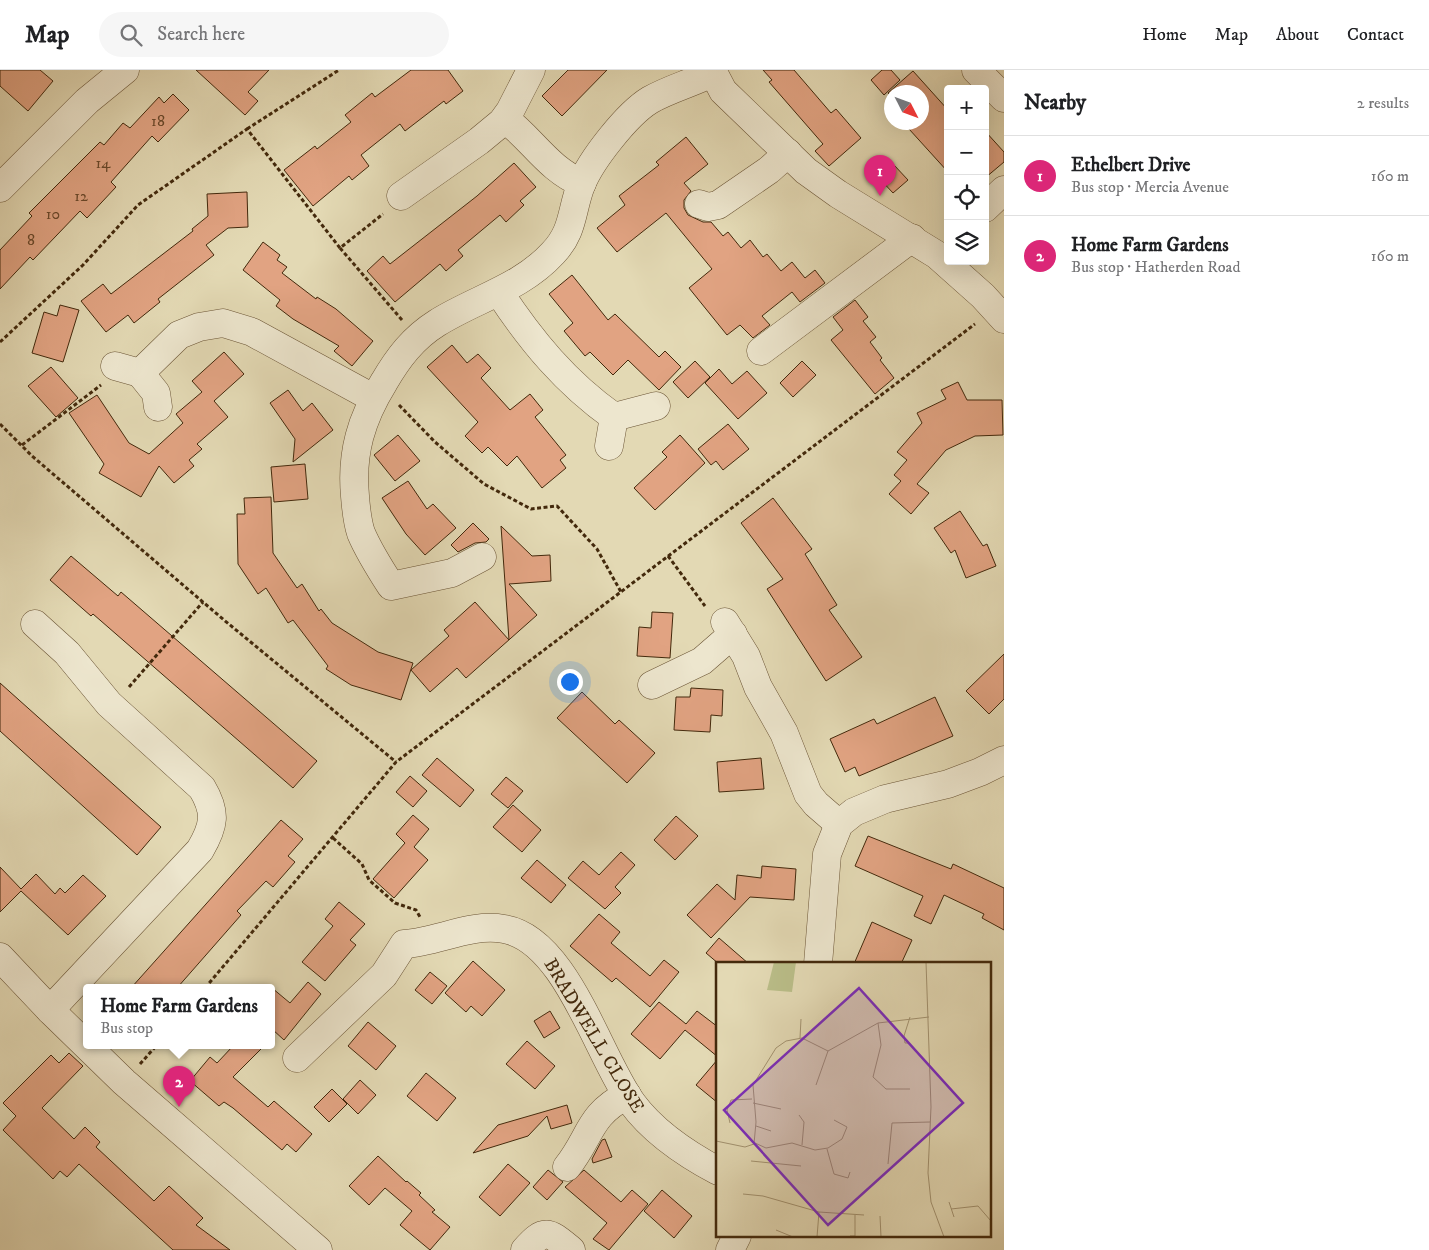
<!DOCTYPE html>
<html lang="en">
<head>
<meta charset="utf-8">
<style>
  body { margin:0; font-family:"IM FELL DW Pica",serif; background:#f6f6f6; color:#202124 }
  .controls { position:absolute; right:15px; top:15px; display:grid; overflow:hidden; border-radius:5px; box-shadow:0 5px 20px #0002 }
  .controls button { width:45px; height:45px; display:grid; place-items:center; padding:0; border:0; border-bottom:1px solid #e0e0e0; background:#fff; color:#202124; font:25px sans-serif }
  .compass { position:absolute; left:884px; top:15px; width:45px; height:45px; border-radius:50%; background:#fff; box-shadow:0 5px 20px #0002; rotate:132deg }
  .you { position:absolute; left:569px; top:611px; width:18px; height:18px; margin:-12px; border:4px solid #fff; border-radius:50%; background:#1a73e8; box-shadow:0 0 0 8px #1a73e833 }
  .badge { display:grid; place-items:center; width:32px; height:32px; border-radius:50%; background:#db2777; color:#fff; font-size:16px; font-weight:700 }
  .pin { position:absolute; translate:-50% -41px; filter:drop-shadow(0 1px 2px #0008) }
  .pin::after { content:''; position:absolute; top:26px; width:18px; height:15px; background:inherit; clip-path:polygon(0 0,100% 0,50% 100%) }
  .popup { position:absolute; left:83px; top:914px; width:192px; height:65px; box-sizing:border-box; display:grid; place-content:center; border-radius:5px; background:#fff; filter:drop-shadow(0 1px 4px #0005); font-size:16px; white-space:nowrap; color:#757577 }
  .popup b { font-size:19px; color:#202124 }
  .popup::after { content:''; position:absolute; left:50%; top:100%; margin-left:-10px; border:10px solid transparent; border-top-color:#fff }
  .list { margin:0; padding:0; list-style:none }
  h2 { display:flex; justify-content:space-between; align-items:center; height:65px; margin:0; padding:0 20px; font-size:21px }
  h2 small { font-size:16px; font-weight:400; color:#757577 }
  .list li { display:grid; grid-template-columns:32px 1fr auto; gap:15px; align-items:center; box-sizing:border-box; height:80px; padding:0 20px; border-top:1px solid #e0e0e0 }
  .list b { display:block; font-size:19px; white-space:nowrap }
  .list p { margin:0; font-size:16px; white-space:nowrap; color:#757577 }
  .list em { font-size:16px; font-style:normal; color:#757577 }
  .icon { flex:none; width:28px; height:28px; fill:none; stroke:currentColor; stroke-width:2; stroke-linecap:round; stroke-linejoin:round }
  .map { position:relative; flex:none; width:1004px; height:1180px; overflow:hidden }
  header { display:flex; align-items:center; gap:30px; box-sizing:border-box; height:70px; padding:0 25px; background:#fff; border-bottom:1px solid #e0e0e0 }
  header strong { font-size:24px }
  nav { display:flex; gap:28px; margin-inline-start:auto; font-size:18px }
  .search { width:350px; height:45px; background:#f6f6f6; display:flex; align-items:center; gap:12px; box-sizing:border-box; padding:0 18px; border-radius:28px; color:#757577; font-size:19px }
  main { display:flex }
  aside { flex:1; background:#fff }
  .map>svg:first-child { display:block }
  .building { fill:#e1a382; stroke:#43290c }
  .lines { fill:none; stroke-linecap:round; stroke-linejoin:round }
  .minor-casing { stroke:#6b5536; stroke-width:29 }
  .path { stroke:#43290c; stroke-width:3; stroke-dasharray:4 2.5; stroke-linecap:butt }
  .minor { stroke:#ede6ce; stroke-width:28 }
  .labels { text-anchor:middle; stroke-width:4; stroke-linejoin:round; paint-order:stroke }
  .number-label { font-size:16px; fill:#6a482a }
  .street-label { font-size:19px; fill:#43290c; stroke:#ede6ce }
  .inset-road { fill:none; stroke:#a39371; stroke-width:1 }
  .view { fill:#7b2cbf; fill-opacity:0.15; stroke:#7b2cbf; stroke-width:2.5 }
  .inset-edge { fill:none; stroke:#43290c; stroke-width:2.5 }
</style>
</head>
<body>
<header>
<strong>Map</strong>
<div class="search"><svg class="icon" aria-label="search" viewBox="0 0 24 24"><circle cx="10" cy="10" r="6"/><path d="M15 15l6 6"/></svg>Search here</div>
<nav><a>Home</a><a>Map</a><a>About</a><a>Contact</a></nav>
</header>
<main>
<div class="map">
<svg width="1004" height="1180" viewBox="0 0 1004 1180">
  <rect width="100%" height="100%" fill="#e3d9b4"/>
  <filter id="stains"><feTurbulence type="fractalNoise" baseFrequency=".004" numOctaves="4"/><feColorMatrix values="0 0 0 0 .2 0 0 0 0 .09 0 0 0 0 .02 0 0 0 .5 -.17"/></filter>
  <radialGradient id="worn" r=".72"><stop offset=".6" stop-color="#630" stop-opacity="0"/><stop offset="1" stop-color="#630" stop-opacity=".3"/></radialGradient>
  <g class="building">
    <polygon points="0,0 40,0 53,11 28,41 0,16"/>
    <polygon points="196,0 269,0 248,22 258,31 245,45"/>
    <polygon points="411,0 448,0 463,21 446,34 444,31 405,61 400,54 361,85 369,96 352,110 349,106 313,136 284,100 315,76 317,79 351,52 345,45 372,23 375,27"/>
    <polygon points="568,0 607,0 562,46 542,26"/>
    <polygon points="763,0 794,0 831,43 836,39 861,68 829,96 815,81 823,74 769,12 772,10"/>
    <polygon points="882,0 891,0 900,10 884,25 871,10"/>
    <polygon points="913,1 948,40 948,102 909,59 915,52 922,52 922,22 892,22 892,27 888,23"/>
    <polygon points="173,24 189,40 158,72 152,66 111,112 116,117 87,148 80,141 33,190 30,187 0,219 0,180 32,146 29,143 100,72 104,75 123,53 130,58 159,27 164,33"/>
    <polygon points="985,61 1004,82 1004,92 985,108"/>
    <polygon points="686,67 708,94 684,113 691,121 684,130 684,138 688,145 703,152 711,152 723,166 728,162 741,178 750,170 763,187 767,184 781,201 792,192 805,208 815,200 825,213 800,232 792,222 762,246 770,255 753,268 740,255 727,265 689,218 712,199 666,143 617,182 597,158 625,135 619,126 659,95 656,92"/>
    <polygon points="514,93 536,117 520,131 524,135 506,152 500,145 458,180 463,186 446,201 440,194 395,232 367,201 383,186 390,194 477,126"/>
    <polygon points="894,95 908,110 893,123 880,109"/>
    <polygon points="247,122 248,157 228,158 206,175 214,185 158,229 160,232 134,253 128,245 106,262 81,231 103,214 111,224 193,161 192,159 208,146 207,124"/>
    <polygon points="263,172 280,185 277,190 287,197 282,203 316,229 317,227 336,239 373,271 352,296 334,281 339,276 293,249 276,236 280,230 243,200"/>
    <polygon points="572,205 608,250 615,244 659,287 665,281 681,297 659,320 628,290 613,305 590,282 585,286 564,261 573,253 549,224"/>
    <polygon points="855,230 868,247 863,251 876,267 870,272 882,288 880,290 894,308 875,324 831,270 843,260 833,247"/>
    <polygon points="60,235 79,240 63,292 32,283 44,242 57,246"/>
    <polygon points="452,275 467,293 478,284 491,298 481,308 510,340 530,324 543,340 535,347 566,385 560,390 566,398 542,418 517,386 507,396 488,377 482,383 465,366 478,352 427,297"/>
    <polygon points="224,282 244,304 214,331 228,347 197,374 202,379 189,390 194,396 174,413 159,396 141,427 99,403 104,394 69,343 97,325 129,373 149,384 183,353 176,344 202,322 192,311"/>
    <polygon points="695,291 710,307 688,328 673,312"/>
    <polygon points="802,291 816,305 793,327 780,313"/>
    <polygon points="51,297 78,328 56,347 28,316"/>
    <polygon points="719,299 732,314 747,301 767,323 738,349 705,313"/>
    <polygon points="958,312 967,330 1002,330 1003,365 975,366 946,380 917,414 929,423 911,444 889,424 901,411 894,405 907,390 897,382 922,353 917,343 946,329 941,320"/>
    <polygon points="288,320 303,341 312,333 333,360 293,392 295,369 270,333"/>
    <polygon points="728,354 749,379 723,400 716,391 711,395 698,379"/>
    <polygon points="398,365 420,391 395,411 374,385"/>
    <polygon points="680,365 705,393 655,440 634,418 667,387 662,382"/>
    <polygon points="305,394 308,429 274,432 271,397"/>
    <polygon points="408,411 427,439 433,434 456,458 425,485 406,464 382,428"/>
    <polygon points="271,427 273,483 297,518 302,514 319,541 321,539 332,553 378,582 413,593 401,630 351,615 326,599 328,596 293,550 288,553 266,518 258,524 238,494 237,444 245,444 244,428"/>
    <polygon points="773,428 812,479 805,484 837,535 829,540 862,587 826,611 767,519 783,509 741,453"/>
    <polygon points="960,441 983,476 987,474 996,496 966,508 955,480 951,483 934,458"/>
    <polygon points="473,453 489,469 486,472 475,473 458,482 451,475"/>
    <polygon points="501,456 532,486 550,485 551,511 509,514 537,545 466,608 457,598 430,622 411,600 449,566 444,560 475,532 509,570"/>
    <polygon points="71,486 118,526 121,522 317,691 293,718 93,544 91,546 50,510"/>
    <polygon points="652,542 673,543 670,588 637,586 639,557 651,558"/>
    <polygon points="1004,584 1004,629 989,644 966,621"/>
    <polygon points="0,613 161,757 137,785 0,661"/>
    <polygon points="691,618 723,620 722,646 711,645 710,662 674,660 676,627 690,627"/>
    <polygon points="582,622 615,654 619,650 655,683 627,713 557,648"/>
    <polygon points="935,627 953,666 859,706 855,697 845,702 830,669 874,649 877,654"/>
    <polygon points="437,688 474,720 460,737 422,705"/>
    <polygon points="761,688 764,719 719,722 717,692"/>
    <polygon points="410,706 427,721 413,737 396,722"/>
    <polygon points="506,707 523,721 508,738 491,724"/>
    <polygon points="513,735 541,760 522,782 493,757"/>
    <polygon points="413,745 429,759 414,777 428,790 394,828 373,809 405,773 396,764"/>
    <polygon points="676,746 698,766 675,790 654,770"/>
    <polygon points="281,750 303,769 288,786 295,792 273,817 266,811 237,841 241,845 177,918 131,918"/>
    <polygon points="868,766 951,799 953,794 1004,818 1004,860 982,848 984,844 944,825 931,854 914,846 923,826 855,796"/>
    <polygon points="621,782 635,795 615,817 621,823 605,839 568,808 583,791 599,805"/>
    <polygon points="537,790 566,815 551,833 521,808"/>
    <polygon points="762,796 796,799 794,830 750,827 711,868 687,845 717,814 735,830 737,805 761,808"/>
    <polygon points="0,797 21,819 36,804 55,824 60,818 65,823 83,805 106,826 68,865 21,821 0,842"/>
    <polygon points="339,832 365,854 350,870 356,875 325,911 302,892 333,856 325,849"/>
    <polygon points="599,844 620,862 611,873 650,906 664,890 679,902 650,937 616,908 612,912 570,876"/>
    <polygon points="872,852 912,870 901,894 854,894"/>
    <polygon points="719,868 749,894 719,894 706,883"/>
    <polygon points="473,891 505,920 482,946 471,936 466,942 445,923"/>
    <polygon points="430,902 447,916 432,934 415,920"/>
    <polygon points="308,912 321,924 284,970 272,959 272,918 290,933"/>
    <polygon points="659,932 686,954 697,941 718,957 718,987 685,960 660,989 631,964"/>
    <polygon points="550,941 560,958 544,968 534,951"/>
    <polygon points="368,952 396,976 376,1000 348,976"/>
    <polygon points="527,971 555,996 535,1019 506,994"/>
    <polygon points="233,976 264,976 233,1007 268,1037 274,1031 312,1064 296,1082 287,1074 282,1080 233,1038 224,1032 219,1036 190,1011 210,987 217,993"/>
    <polygon points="69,983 83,996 42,1038 74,1069 85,1057 100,1072 96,1077 154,1131 169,1116 203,1148 196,1155 230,1180 173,1180 79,1094 67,1107 60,1101 53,1109 3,1060 16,1046 3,1033 51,985 59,993"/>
    <polygon points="718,989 718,1033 696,1015"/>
    <polygon points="426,1003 456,1028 437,1051 407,1026"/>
    <polygon points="360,1010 376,1025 358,1044 343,1029"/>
    <polygon points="332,1019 347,1034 329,1052 314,1037"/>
    <polygon points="567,1035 572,1053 551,1059 547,1046 528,1066 473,1083 498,1055"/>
    <polygon points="605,1069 612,1087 593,1093 592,1089 602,1070"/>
    <polygon points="378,1086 406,1112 407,1111 421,1123 419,1125 435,1140 432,1142 450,1157 430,1180 400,1155 412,1141 385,1118 369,1135 349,1116"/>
    <polygon points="508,1094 530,1113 500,1146 479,1127"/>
    <polygon points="548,1100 563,1112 547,1130 533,1117"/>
    <polygon points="584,1100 621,1132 632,1120 648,1134 609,1180 593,1169 607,1153 565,1117"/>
    <polygon points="662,1120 692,1146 674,1168 644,1141"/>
  </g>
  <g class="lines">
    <g class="minor-casing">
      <g id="minor">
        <polyline points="712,0 723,21 806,101 838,124 937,185 983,226 1004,249"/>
        <polyline points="976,0 1004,28"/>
        <path d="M505 49C532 69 549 100 582 113"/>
        <polyline points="0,118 87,31 125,0"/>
        <polyline points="401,126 479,71 502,52 510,41 531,0"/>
        <polyline points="699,134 708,137 718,135 769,100 788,83"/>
        <polyline points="985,138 1004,120"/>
        <path d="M499 222C531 271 566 313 614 347L656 336"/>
        <polyline points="761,281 912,168"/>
        <polyline points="115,296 140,303"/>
        <polyline points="158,337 156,323 140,303 179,265 199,257 223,253 252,262 373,328"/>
        <polyline points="609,376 614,347"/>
        <path d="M482 487 452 503 391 516C380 499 369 482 361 463 357 451 356 439 355 426 351 383 361 349 384 312 398 288 413 268 437 253 475 229 521 218 553 183 574 161 571 141 581 115 591 90 627 44 650 30 669 19 692 13 712 3"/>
        <polyline points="725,552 746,586 758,617 784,663 808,724 816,734 839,754"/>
        <path d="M35 554 67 583 109 634 202 718C217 743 214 756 200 780L50 940"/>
        <polyline points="652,615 702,591 733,564"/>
        <polyline points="0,887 50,940 124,1012 318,1180"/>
        <polyline points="818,894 827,784 839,754 854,742 885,729 948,714 980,702 1004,690"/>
        <path d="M297 988 384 905 404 874C438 872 470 853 504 859 566 869 598 986 632 1033 654 1063 686 1084 718 1101"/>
        <path d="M567 1097C591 1067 588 1045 627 1025"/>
        <path d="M525 1180C545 1157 549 1162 571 1180"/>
        <polyline points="730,1180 737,1166"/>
      </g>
    </g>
    <g class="path">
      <polyline points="247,59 339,0"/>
      <polyline points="340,178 402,250"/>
      <polyline points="0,272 83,195 138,135 247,59 340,178 383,144"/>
      <polyline points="399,335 435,372 484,414 531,439 557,436 597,479 621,522"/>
      <polyline points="0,354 32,386 224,550 396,692"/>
      <polyline points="22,375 101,315"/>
      <polyline points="668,486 705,536"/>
      <polyline points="129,617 203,532"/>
      <polyline points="333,768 362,794 369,810 395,833 416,840 420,847"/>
      <polyline points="205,918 396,692 975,254"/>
      <polyline points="140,994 156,976"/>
    </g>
    <use href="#minor" class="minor"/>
  </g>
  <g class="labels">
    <g class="number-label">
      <text x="158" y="56">18</text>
      <text x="103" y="98">14</text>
      <text x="81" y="131">12</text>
      <text x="53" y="149">10</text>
      <text x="31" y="175">8</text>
    </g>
    <g class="street-label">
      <text transform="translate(595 965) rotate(59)" y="7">BRADWELL CLOSE</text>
    </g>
  </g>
  <g transform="translate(716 892)">
    <rect width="275" height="275" fill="#e3d9b4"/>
    <path d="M58 0H80L76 30 51 28Z" fill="#babe89"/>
    <path class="inset-road" d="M210 0 215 145 212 211 215 240 228 275M162 61 165 83 157 115 170 127H194M84 76 85 57M193 81H189L188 74 194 55M100 123 112 89M37 141 65 147M83 153 88 160 86 183M14 161 11 148 15 138 36 137M40 164 55 169M0 179 29 185 38 182 40 160 37 123 60 86 70 79 86 76 112 89 162 61 213 55M39 181 50 186 76 181 99 188 112 186 126 177 131 165 118 158M111 187 118 212 132 216 134 210M35 199 85 204M172 202 176 161 214 160M27 232 47 234 103 250 148 253M233 240 238 255M235 247 262 244 275 259M164 254 165 275M60 268 77 275M134 274H139V253M101 275 103 250"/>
    <path class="view" d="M143 26 247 141 112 263 8 148Z"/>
    <rect width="275" height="275" class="inset-edge"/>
  </g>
  <rect width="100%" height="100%" filter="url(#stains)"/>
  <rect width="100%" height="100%" fill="url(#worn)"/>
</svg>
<div class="controls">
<button>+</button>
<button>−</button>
<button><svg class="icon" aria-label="locate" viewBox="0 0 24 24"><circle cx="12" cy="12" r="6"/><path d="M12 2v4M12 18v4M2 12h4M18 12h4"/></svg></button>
<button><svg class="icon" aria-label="layers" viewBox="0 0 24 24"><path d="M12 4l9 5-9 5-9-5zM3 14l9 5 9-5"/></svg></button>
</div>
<svg class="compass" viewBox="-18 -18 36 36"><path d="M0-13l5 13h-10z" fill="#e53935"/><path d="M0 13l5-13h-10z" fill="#757577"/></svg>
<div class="you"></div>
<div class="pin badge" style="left:880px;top:126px">1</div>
<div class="pin badge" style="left:179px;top:1037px">2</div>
<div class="popup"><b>Home Farm Gardens</b>Bus stop</div>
</div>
<aside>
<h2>Nearby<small>2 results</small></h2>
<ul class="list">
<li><span class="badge">1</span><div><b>Ethelbert Drive</b><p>Bus stop · Mercia Avenue</p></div><em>160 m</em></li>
<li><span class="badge">2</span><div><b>Home Farm Gardens</b><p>Bus stop · Hatherden Road</p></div><em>160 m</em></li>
</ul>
</aside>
</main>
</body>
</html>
